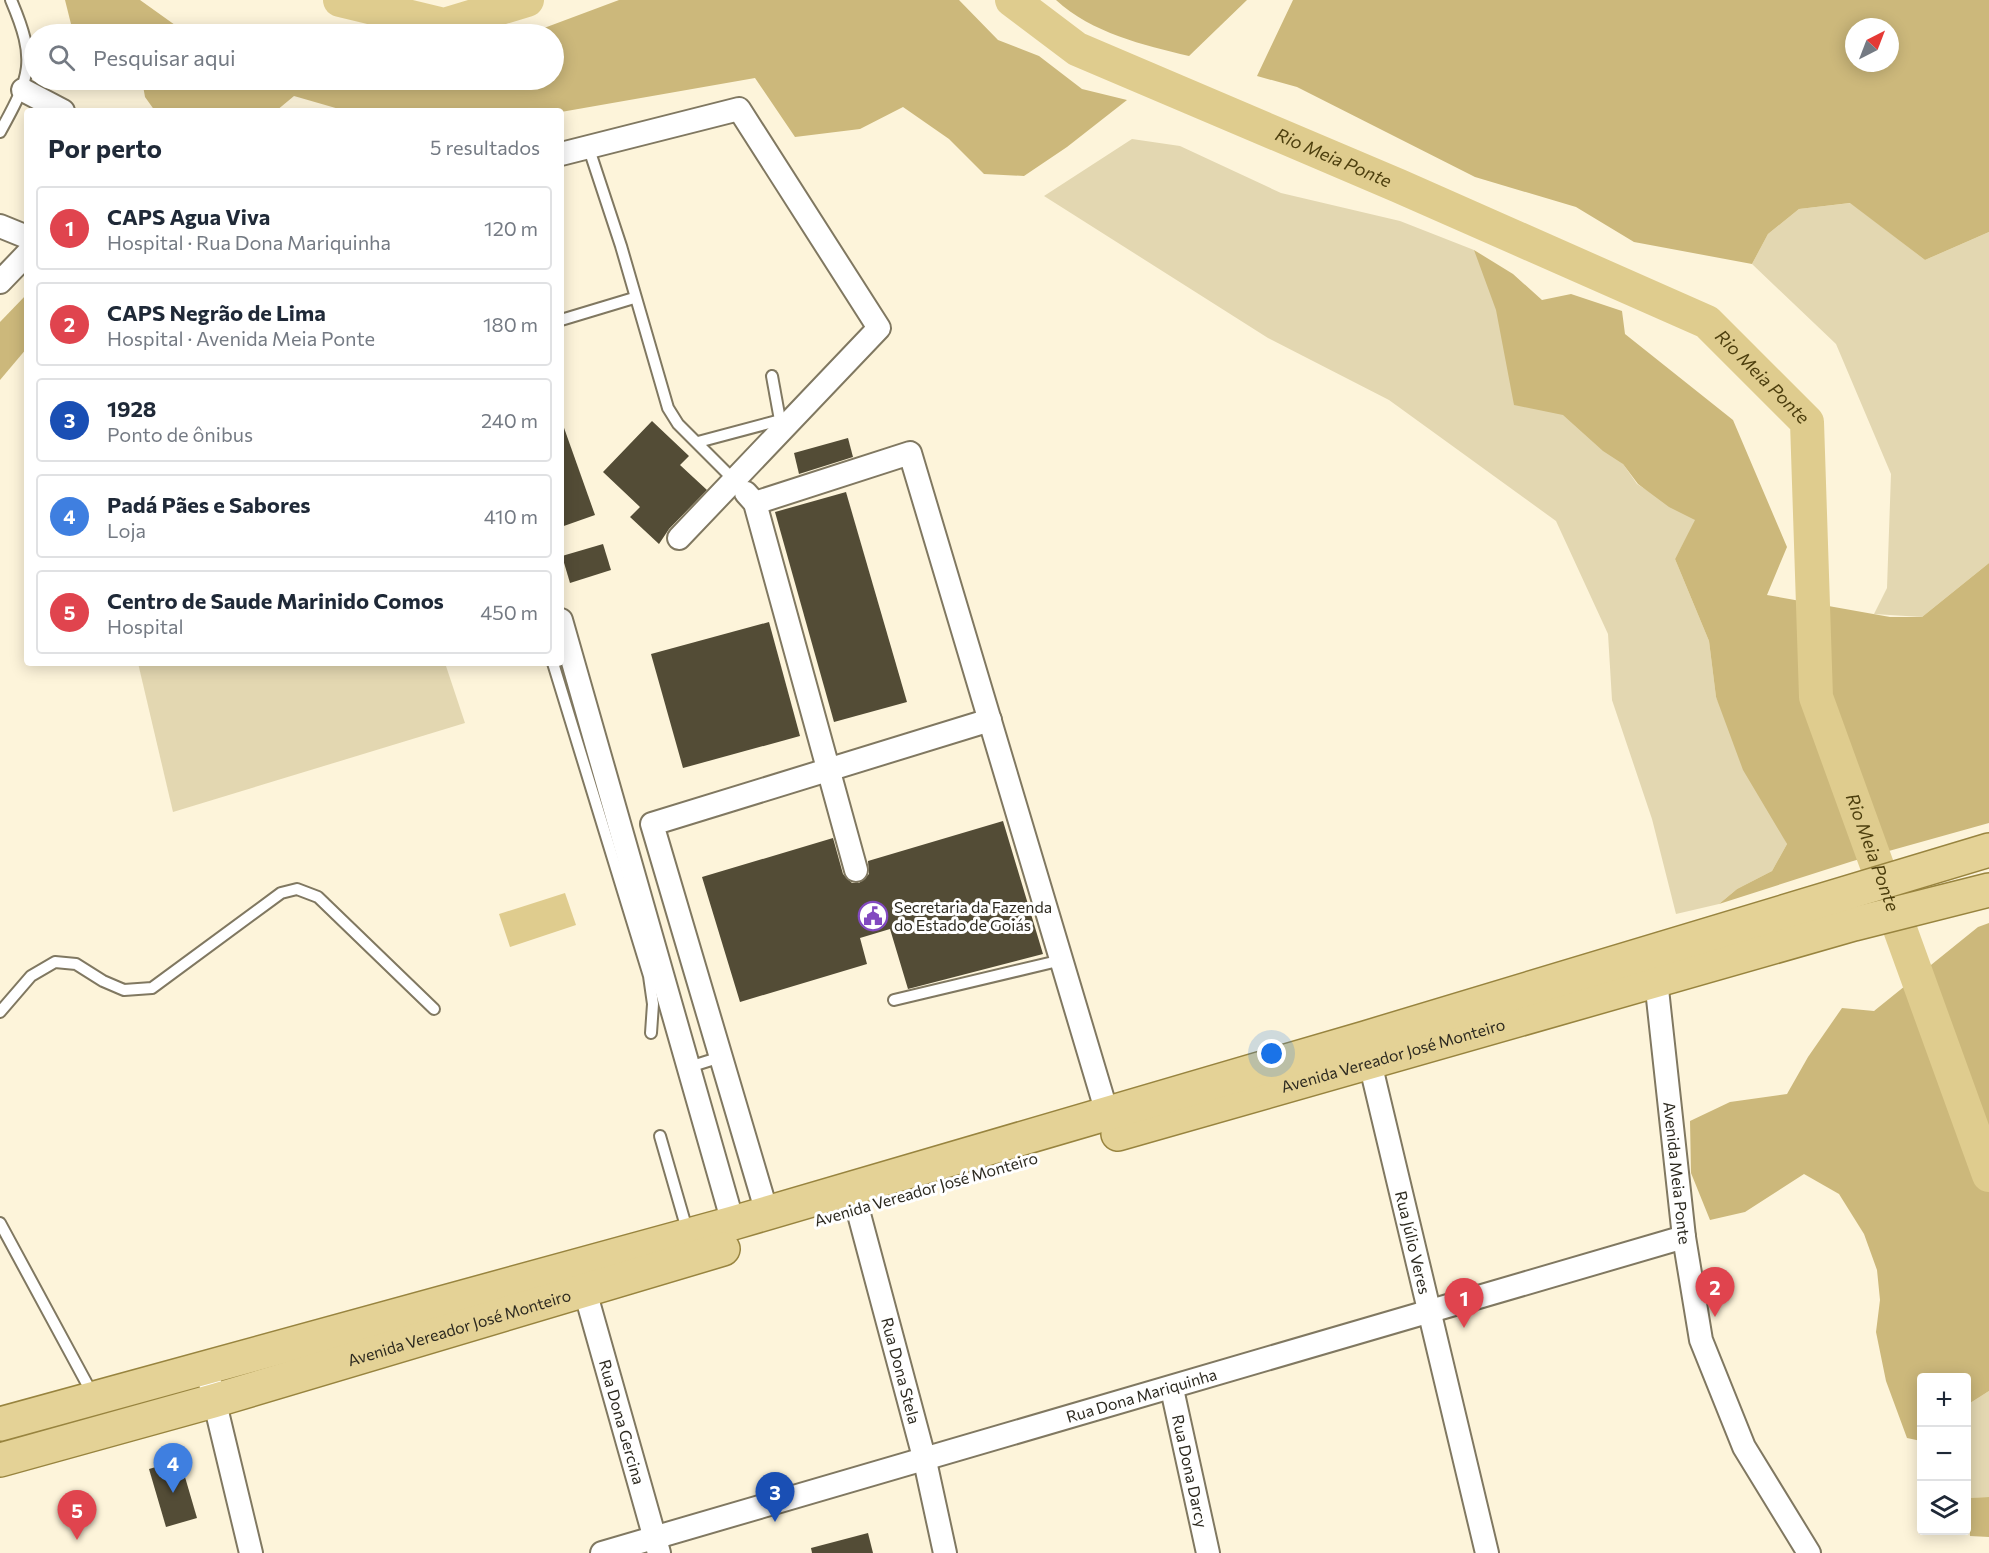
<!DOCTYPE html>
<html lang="pt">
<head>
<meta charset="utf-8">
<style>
  body { margin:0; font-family:Commissioner,sans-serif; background:#f6f6f7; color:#1f2937 }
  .controls { position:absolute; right:18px; bottom:18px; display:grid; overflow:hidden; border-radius:6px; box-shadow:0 3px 15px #0003 }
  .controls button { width:54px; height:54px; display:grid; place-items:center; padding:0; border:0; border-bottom:2px solid #e0e1e3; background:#fff; color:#1f2937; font:30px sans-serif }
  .compass { position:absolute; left:1845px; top:18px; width:54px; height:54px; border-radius:50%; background:#fff; box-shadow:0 3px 15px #0003; rotate:42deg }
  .you { position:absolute; left:1272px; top:1054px; width:21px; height:21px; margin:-15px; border:4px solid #fff; border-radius:50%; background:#1a73e8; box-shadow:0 0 0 9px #1a73e833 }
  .badge { display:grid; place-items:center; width:39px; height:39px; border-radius:50%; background:#b45309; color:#fff; font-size:20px; font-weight:700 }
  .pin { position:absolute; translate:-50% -50px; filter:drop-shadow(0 2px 3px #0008) }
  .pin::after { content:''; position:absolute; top:32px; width:21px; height:18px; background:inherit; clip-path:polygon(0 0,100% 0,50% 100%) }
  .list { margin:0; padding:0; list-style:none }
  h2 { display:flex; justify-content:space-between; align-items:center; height:78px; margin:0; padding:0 24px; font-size:26px }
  h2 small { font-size:20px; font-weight:400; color:#747a83 }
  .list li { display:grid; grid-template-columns:39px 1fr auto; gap:18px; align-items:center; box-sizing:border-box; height:84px; margin:0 12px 12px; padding:0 12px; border:2px solid #e0e1e3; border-radius:6px }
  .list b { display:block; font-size:22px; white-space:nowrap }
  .list p { margin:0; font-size:20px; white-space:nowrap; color:#747a83 }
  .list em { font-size:20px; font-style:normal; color:#747a83 }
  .icon { flex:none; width:33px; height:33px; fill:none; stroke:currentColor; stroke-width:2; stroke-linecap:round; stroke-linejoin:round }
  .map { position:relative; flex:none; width:1989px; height:1553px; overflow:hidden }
  .search { position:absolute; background:#fff; box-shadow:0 3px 15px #0003; left:24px; top:24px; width:540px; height:66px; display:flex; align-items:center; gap:15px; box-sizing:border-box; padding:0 21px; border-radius:33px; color:#747a83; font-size:22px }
  .panel { position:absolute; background:#fff; box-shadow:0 3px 15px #0003; left:24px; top:108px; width:540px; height:558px; border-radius:6px }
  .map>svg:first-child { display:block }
  .green { fill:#e3d7b1 }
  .forest { fill:#ccb87b; fill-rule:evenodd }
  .water { fill:#dfcc8e }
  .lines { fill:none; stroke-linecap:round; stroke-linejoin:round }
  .river { stroke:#dfcc8e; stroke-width:34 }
  .building { fill:#534c36 }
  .service-casing { stroke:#807861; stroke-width:14 }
  .minor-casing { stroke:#807861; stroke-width:26 }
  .primary-casing { stroke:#98843f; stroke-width:36 }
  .service { stroke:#fff; stroke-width:10 }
  .minor { stroke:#fff; stroke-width:22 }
  .primary { stroke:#e4d296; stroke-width:33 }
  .labels { text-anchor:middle; stroke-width:6; stroke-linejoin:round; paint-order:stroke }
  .poi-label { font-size:16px; fill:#2d2a20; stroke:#fff; text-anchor:start }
  .street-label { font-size:16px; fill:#2d2a20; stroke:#fff }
  .water-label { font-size:18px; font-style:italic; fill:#4d3f0e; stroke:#fff }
</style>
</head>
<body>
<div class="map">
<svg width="1989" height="1553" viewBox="0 0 1989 1553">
  <rect width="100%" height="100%" fill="#fdf4da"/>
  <g class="green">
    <polygon points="1132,139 1180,146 1281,193 1400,221 1474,250 1637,484 1696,520 1675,559 1709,641 1716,697 1787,844 1772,871 1737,889 1719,904 1676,914 1652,819 1612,700 1608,634 1556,521 1389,400 1268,338 1044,196"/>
    <polygon points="1851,203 1925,260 1989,232 1989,563 1922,617 1874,614 1887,588 1891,474 1836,344 1752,264 1768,234 1799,209"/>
    <polygon points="138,663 445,663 465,723 173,812"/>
    <polygon points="1989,1391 1989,1497 1967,1498 1967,1405"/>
  </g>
  <g class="forest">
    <polygon points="65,0 140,0 182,30 211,34 87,34 71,24"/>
    <polygon points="619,0 959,0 998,40 1039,56 1082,89 1127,100 1067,147 1024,176 984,174 949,139 903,107 860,129 795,137 755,78 561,112 346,111 294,96 276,111 155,111 145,97 142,80 554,80 554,34 528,34"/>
    <path d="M1056 0H1247L1189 56C1143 45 1092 33 1056 0Z"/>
    <path d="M1293 0H1989V232L1925 260 1850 203 1799 209 1768 234 1752 264 1634 242 1576 207 1475 177 1297 87 1257 76ZM1854 27H1890V63H1854Z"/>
    <polygon points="1474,250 1513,274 1542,300 1571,294 1622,311 1625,334 1733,420 1787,547 1767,595 1890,617 1922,617 1989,563 1989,823 1853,861 1719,904 1737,889 1772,871 1787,844 1743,770 1716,697 1709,641 1675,559 1695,520 1669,507 1638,484 1623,464 1603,451 1563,415 1514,405 1496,310"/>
    <polygon points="27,294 27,348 0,380 0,322"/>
    <polygon points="1989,923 1989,1391 1967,1405 1966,1378 1922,1378 1921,1441 1907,1438 1886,1381 1876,1332 1880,1300 1877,1270 1864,1234 1839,1194 1804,1174 1745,1212 1710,1220 1691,1173 1690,1121 1730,1102 1787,1094 1808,1057 1842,1008 1874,1011 1978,927"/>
    <polygon points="1989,1497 1989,1537 1970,1536 1967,1498"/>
  </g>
  <polygon class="water" points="565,893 576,925 510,947 499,914"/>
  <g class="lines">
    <g class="river">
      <polyline points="340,0 444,25 527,0"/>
      <path id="s1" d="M1012 0 1077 49 1399 186 1707 322 1807 422 1816 697 1989 1175"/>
    </g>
  </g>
  <g class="building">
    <polygon points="652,421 689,456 680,465 707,490 669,529 659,544 630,517 640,507 603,472"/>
    <polygon points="561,425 563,425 595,515 561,527"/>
    <polygon points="848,438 853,457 799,474 794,453"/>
    <polygon points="846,492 907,702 834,722 775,512"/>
    <polygon points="603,544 611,570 570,583 562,556"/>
    <polygon points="769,622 800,736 683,768 651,654"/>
    <polygon points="1003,821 1043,954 908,989 890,929 860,938 867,964 740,1002 702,877 833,838 843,874 852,883 859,883 869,874 868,861"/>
    <polygon points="180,1460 197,1518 166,1527 149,1469"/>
    <polygon points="868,1533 873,1553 812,1553 811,1548"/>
  </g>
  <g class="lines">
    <g class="service-casing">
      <g id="service">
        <path d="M0 132C31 76 37 61 11 0"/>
        <polyline points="588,146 621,246 668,408 678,424 733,479"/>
        <polyline points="561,320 634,298"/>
        <polyline points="772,376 780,420"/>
        <polyline points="698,442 788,418"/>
        <polyline points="553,663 649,976 653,1004 651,1033"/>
        <polyline points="894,1000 1062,960"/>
        <polyline points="0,1012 31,976 55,962 76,964 103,981 124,990 152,988 281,893 297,889 318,897 434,1009"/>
        <polyline points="689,1067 721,1057"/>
        <polyline points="660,1136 688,1233"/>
        <polyline points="0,1223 93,1395"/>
      </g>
    </g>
    <g class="minor-casing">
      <g id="minor">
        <polyline points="23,90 63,111"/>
        <polyline points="561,154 739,109 879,328 679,538"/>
        <polyline points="0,226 27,237"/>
        <polyline points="0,282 27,254"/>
        <polyline points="746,493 755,503 856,870"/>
        <polyline points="755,503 910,453 1107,1113"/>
        <polyline points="561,620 733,1223"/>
        <path id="s2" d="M1656 980 1684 1237 1701 1340 1744 1447 1809 1553"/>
        <path id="s3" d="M1367 1050 1487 1553"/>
        <path id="s4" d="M852 1188 925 1461 945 1553"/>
        <polyline points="767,1213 652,824 990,720"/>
        <path id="s5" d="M585 1291 659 1553"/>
        <polyline points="206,1366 251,1553"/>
        <path id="s6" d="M1172 1389 1208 1553"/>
        <path id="s7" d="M602 1553 1684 1237"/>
      </g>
    </g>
    <g class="primary-casing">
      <g id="primary">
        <path id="s8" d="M1118 1134 1854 924 1989 890"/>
        <polyline points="0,1424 733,1223 1365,1038 1989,850"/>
        <path id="s9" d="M0 1460 213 1401 723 1249"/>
      </g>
    </g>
    <use href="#service" class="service"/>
    <use href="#minor" class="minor"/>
    <use href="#primary" class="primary"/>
  </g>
  <defs>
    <g id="civic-ring" transform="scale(1.5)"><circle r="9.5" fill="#fff" stroke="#8249c0" stroke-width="1.5"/><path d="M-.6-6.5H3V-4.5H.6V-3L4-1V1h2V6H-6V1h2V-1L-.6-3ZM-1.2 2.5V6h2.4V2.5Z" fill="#8249c0"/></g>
  </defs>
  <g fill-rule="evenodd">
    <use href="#civic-ring" x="873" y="916"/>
  </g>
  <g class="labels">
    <g class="poi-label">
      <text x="894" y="913">Secretaria da Fazenda<tspan x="894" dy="18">do Estado de Goiás</tspan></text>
    </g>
    <g class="street-label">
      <text dy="6" stroke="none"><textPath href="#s8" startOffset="286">Avenida Vereador José Monteiro</textPath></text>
      <text dy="6" stroke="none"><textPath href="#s2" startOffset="194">Avenida Meia Ponte</textPath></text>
      <text transform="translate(926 1189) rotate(-16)" y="6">Avenida Vereador José Monteiro</text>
      <text dy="6" stroke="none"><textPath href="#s3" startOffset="198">Rua Júlio Veres</textPath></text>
      <text dy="6" stroke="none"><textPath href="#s9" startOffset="478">Avenida Vereador José Monteiro</textPath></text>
      <text dy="6" stroke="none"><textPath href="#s4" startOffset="189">Rua Dona Stela</textPath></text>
      <text dy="6" stroke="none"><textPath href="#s7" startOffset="562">Rua Dona Mariquinha</textPath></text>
      <text dy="6" stroke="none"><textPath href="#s5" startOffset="136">Rua Dona Gercina</textPath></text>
      <text dy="6" stroke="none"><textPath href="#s6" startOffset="84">Rua Dona Darcy</textPath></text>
    </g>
    <g class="water-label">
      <text dy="6" stroke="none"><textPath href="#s1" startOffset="360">Rio Meia Ponte</textPath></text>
      <text dy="6" stroke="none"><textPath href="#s1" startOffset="846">Rio Meia Ponte</textPath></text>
      <text dy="6" stroke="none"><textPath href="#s1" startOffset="1350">Rio Meia Ponte</textPath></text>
    </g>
  </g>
</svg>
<div class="controls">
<button>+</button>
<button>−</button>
<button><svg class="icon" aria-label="layers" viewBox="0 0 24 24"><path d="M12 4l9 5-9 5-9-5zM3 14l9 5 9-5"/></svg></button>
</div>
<svg class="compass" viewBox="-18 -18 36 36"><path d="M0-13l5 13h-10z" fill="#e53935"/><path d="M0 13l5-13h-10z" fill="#747a83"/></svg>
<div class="you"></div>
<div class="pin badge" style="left:1464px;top:1328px;background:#e0444e">1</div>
<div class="pin badge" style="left:1715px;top:1317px;background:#e0444e">2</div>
<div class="pin badge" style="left:775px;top:1522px;background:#1a4fb4">3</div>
<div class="pin badge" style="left:173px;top:1493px;background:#3f7fe0">4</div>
<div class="pin badge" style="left:77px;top:1540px;background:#e0444e">5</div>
<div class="search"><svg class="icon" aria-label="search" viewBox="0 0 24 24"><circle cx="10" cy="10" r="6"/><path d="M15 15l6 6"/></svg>Pesquisar aqui</div>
<section class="panel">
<h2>Por perto<small>5 resultados</small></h2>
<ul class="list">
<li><span class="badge" style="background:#e0444e">1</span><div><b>CAPS Agua Viva</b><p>Hospital · Rua Dona Mariquinha</p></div><em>120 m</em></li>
<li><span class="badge" style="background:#e0444e">2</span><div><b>CAPS Negrão de Lima</b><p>Hospital · Avenida Meia Ponte</p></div><em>180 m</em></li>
<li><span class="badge" style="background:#1a4fb4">3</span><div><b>1928</b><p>Ponto de ônibus</p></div><em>240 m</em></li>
<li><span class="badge" style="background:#3f7fe0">4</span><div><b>Padá Pães e Sabores</b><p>Loja</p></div><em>410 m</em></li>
<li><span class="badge" style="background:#e0444e">5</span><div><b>Centro de Saude Marinido Comos</b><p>Hospital</p></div><em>450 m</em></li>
</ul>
</section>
</div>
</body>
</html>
